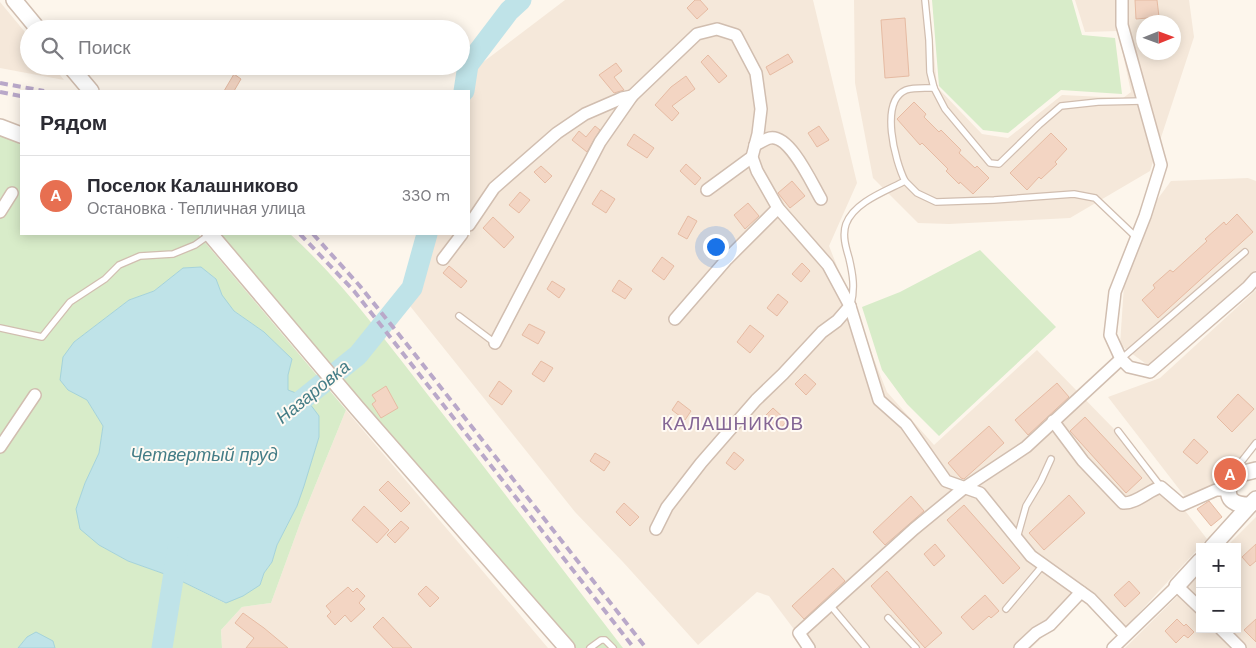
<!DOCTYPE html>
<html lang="ru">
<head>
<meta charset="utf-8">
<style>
  body { margin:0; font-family:"DM Sans",sans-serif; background:#f7f7f7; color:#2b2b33 }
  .controls { position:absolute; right:15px; bottom:15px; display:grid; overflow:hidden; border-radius:0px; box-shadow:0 2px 12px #0003 }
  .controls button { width:45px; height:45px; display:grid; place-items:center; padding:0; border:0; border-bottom:1px solid #e1e1e2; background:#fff; color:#2b2b33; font:25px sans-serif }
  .compass { position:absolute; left:1136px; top:15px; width:45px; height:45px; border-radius:50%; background:#fff; box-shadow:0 2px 12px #0003; rotate:89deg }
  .you { position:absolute; left:715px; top:246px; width:18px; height:18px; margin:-12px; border:4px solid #fff; border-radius:50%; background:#1a73e8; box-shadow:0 0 0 8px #1a73e833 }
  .badge { display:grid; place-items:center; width:32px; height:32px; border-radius:50%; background:#e76f51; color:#fff; font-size:16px; font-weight:700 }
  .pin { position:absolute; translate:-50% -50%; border:2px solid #fff; box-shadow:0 1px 5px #0006 }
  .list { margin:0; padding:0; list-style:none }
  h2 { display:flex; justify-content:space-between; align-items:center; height:65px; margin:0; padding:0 20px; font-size:21px }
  h2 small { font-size:16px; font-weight:400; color:#7c7c81 }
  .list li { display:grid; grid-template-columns:32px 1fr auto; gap:15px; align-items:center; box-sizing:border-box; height:80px; padding:0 20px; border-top:1px solid #e1e1e2 }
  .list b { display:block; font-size:19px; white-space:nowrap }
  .list p { margin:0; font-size:16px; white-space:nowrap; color:#7c7c81 }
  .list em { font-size:16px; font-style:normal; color:#7c7c81 }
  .icon { flex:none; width:28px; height:28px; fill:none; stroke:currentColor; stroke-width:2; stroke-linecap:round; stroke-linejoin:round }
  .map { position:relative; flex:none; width:1256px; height:648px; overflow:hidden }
  .search { position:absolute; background:#fff; box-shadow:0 2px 12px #0003; left:20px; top:20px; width:450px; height:55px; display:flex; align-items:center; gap:12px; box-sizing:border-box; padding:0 18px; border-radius:28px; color:#7c7c81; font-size:19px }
  .panel { position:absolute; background:#fff; box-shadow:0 2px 12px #0003; left:20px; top:90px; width:450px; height:145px; border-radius:0px }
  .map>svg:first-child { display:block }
  .residential { fill:#f5e8da; fill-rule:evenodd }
  .green { fill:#d8ecc9; fill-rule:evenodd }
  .water { fill:#bfe3e8; stroke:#a5d3da }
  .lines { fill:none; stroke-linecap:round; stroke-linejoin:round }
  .river { stroke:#bfe3e8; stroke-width:21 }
  .building { fill:#f3d5c3; stroke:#e6bba3 }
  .service-casing { stroke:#d1beb0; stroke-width:8 }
  .minor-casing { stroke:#d1beb0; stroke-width:14 }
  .tertiary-casing { stroke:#d1beb0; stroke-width:18 }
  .service { stroke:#fff; stroke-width:5.5 }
  .minor { stroke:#fff; stroke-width:11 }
  .tertiary { stroke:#fff; stroke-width:15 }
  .rail { stroke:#b9a8c9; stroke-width:4; stroke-dasharray:8 5; stroke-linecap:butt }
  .labels { text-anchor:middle; stroke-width:4; stroke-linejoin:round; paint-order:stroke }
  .water-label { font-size:18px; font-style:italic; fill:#437c86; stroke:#fffaf3 }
  .quarter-label { font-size:19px; letter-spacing:1px; fill:#846695; stroke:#fffaf3 }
</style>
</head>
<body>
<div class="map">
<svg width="1256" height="648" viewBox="0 0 1256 648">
  <rect width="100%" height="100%" fill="#fdf6ec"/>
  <g class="residential">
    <polygon points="565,0 813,0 857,183 829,246 887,392 934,445 1037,350 1152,468 1207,539 1126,627 1090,592 1031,648 808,648 769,596 757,592 698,645 623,562 575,512 410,306 433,234 469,234 469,91 474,69"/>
    <path d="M854 0H929L937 87 982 134 1008 138 1062 95 1123 98 1131 92 1118 31 1085 32 1075 0H1189L1194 37 1150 171 1070 218 949 224 918 223 873 178 855 83ZM1144 22H1174V52H1144Z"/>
    <polygon points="0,2 29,37 29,66 53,66 64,80 0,68"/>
    <polygon points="1248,178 1256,181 1256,270 1237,291 1149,366 1120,345 1124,285 1154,204 1171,181"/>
    <polygon points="1256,290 1256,444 1212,485 1186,498 1108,397 1160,378"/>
    <polygon points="346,410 548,648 222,648 221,630 242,607 271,603 302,518"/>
    <polygon points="1256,517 1256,648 1125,648 1200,574 1200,629 1237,629 1237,547 1226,547"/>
  </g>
  <g class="green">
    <polygon points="932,0 1072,0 1082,35 1115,38 1122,94 1061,90 1008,133 983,130 939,86"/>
    <path d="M0 135 21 144V234H198L346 410 302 518 271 603 242 607 221 630 222 648H55L52 641 27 637 18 648H0ZM201 267 216 279 221 295 234 311 264 332 292 359 288 375V390L304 396 319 437 297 506 277 545 272 562 264 573 260 585 225 603 173 577 128 561 99 545 76 509 85 483 99 453 103 426 87 400 74 342 129 300 154 291 183 268Z"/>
    <path d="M217 234H290C342 281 385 340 428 395 494 479 558 564 623 648H575L430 482Z"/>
    <polygon points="980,250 1056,327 939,436 907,404 882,370 862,307 900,292"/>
  </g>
  <g class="water">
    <polygon points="201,267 216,279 222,295 234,311 264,332 292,359 288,375 288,390 304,396 319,416 319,437 304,486 297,506 277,545 272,562 264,573 260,585 243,596 226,603 173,577 128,561 99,545 80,529 76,509 85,483 99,453 103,426 87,400 68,390 60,380 63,357 74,342 129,300 154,291 183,268"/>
    <polygon points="36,632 53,641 55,648 18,648 27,637"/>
  </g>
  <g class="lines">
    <g class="river">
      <polyline points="464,91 468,65 509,11 521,0"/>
      <polyline points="282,416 358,355 412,288 427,234"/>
      <polyline points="162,648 178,548"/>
    </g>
  </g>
  <g class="building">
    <polygon points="695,0 700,0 708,9 697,19 687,8"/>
    <polygon points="1135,0 1157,0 1159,17 1136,19"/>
    <polygon points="905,18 909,76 885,78 881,20"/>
    <polygon points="788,54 793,62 770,75 766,67"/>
    <polygon points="708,55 727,76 719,83 701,62"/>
    <polygon points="616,63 622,71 614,77 624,90 614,93 599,75"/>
    <polygon points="234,74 241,79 234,91 224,91"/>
    <polygon points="686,76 695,89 672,106 679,113 672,121 655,105 671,87"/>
    <polygon points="914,102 926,114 924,117 939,132 941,130 961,150 959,153 975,168 977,166 989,178 973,194 960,182 959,184 946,171 948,169 922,143 920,145 897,119"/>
    <polygon points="595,126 600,130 587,152 572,140 579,131 586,137"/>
    <polygon points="819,126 829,140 817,147 808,133"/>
    <polygon points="1051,133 1067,149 1055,162 1057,164 1041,179 1039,177 1027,190 1010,173"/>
    <polygon points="634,134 654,148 647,158 627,145"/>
    <polygon points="686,164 701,178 695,185 680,171"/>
    <polygon points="541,166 552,176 545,183 534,172"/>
    <polygon points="792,181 805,196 790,208 778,193"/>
    <polygon points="601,190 615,199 606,213 592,204"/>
    <polygon points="520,192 530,200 519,213 509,205"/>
    <polygon points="748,203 759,216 745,229 734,215"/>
    <polygon points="1237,214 1253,232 1158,318 1142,300 1155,288 1153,285 1170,270 1173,272 1207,241 1205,239 1224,222 1226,225"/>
    <polygon points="688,216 697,221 687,239 678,234"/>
    <polygon points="493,217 514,237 504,248 483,228"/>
    <polygon points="662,257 674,266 664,280 652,271"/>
    <polygon points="802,263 810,271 801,282 792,274"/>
    <polygon points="449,266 467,281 461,288 443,273"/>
    <polygon points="619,280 632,289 625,299 612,291"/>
    <polygon points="552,281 565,289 559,298 547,289"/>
    <polygon points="778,294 788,302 777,316 767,308"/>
    <polygon points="529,324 545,332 538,344 522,335"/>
    <polygon points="750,325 764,336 750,353 737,342"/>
    <polygon points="541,361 553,368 544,382 532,374"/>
    <polygon points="805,374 816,384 806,395 795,384"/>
    <polygon points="499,381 512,391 502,405 489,396"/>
    <polygon points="1057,383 1069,397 1028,435 1015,420"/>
    <polygon points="386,386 398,408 381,418 372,404 376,401 372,395"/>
    <polygon points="1238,394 1254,409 1232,432 1217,417"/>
    <polygon points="678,401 691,411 685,420 672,410"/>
    <polygon points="773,408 787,421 778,431 763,418"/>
    <polygon points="1085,417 1142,478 1126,493 1070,431"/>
    <polygon points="989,426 1004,443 964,479 961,478 948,463"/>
    <polygon points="1194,439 1208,452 1197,464 1183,452"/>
    <polygon points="734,452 744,460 735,470 726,463"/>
    <polygon points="595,453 610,462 604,471 590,461"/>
    <polygon points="388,481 410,503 401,512 379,490"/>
    <polygon points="1069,495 1085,513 1044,550 1029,533"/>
    <polygon points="911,496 924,511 885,545 873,532"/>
    <polygon points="1209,501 1222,517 1211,526 1197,509"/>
    <polygon points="624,503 639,517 630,526 616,512"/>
    <polygon points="964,505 1020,568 1003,584 947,520"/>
    <polygon points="364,506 389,530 377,543 352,520"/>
    <polygon points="401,521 409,528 395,543 387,535"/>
    <polygon points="935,544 945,556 934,566 924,554"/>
    <polygon points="1256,544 1256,561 1250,566 1242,557"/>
    <polygon points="833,568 845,581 804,619 792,606"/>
    <polygon points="887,571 942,633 925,648 871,586"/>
    <polygon points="1129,581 1140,593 1125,607 1114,595"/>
    <polygon points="426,586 439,598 430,607 418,594"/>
    <polygon points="348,587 353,592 357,588 365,596 359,603 365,609 351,622 345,615 335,625 327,616 331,612 326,606"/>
    <polygon points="985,595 999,611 991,618 989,616 973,630 961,617"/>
    <polygon points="243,613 264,628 288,648 246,648 254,638 235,623"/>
    <polygon points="383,617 412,648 393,648 373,627"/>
    <polygon points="1177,619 1184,626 1186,624 1194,632 1188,638 1184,635 1176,643 1165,631"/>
    <polygon points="1256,619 1256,642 1244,630"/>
  </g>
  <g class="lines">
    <g class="service-casing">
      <g id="service">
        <polyline points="925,0 929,40 930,72 934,88 945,109 990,163 999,164 1039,125 1061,106 1098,102 1143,101"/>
        <polyline points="905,181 917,193 936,202 994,200 1074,194 1095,198 1137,238"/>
        <path d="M851 304C855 288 853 275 849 258 846 248 842 235 846 224 854 202 886 191 905 181 895 161 879 101 906 90 914 87 926 88 934 88"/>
        <polyline points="459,316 495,343"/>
        <polyline points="0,328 42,337 70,302 105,279 119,265 140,256 173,254 195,245 209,235"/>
        <polyline points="1121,359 1245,252"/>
        <polyline points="1118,431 1161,487"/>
        <polyline points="1240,474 1238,466 1256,443"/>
        <polyline points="1017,538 1026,506 1041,481 1051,459"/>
        <polyline points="830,605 866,648"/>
        <polyline points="1006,609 1043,565"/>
        <polyline points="888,618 916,648"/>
        <polyline points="590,648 601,640 605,640 613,648"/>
      </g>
    </g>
    <g class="minor-casing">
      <g id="minor">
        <polyline points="1122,0 1122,25 1161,165 1145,216 1115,292 1110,335 1121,359 1129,367 1150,372 1248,287 1256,278"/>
        <path d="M755 145C760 143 765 139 770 138 790 134 812 184 821 199"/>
        <polyline points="707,190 752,157"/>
        <polyline points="0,212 12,193"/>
        <polyline points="469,225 494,188 557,133 585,114 622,98 632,96"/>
        <polyline points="443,259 462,234"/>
        <polyline points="675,319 727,259 778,208"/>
        <polyline points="495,343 600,142 632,96 697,34 717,29 736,35 756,73 761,109 758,134 752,157 757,171 778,208 828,265 850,306 879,400 906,424 946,481 980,493 1031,556 1091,599 1125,635"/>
        <path d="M1053 421 1083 461 1123 503C1136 504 1149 490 1161 487L1182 505 1216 490H1227"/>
        <polyline points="0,447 35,395"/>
        <polyline points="656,529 667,507 701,463 756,400 783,374 822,332 837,321 850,306"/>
        <polyline points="1221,629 1240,648"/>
        <polyline points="809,648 799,633 914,529 964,488 1026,447 1121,359"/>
        <polyline points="1020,648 1036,633 1050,625 1081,592"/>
        <polyline points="1113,648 1177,586 1200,608"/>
      </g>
    </g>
    <g class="tertiary-casing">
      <g id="tertiary">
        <polyline points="14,0 38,29"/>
        <polyline points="70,66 91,91"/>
        <polyline points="0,127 21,135"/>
        <polyline points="210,234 357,408 567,648"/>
        <path d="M1256 470 1244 473 1232 479C1224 497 1230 505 1250 505L1256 499"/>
        <polyline points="1212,547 1250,505"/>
        <polyline points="1177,586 1200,561"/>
      </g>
    </g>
    <use href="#service" class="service"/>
    <use href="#minor" class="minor"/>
    <use href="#tertiary" class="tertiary"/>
    <g class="rail">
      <polyline points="0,83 44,91"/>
      <polyline points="0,92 21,96"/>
      <polyline points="300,234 354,291 634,648"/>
      <polyline points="313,234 359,285 409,347 646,648"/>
    </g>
  </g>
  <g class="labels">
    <g class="water-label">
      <text transform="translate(313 392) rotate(-39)" y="6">Назаровка</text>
      <text x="204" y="461">Четвертый пруд</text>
    </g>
    <g class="quarter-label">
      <text x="733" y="430">КАЛАШНИКОВ</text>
    </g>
  </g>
</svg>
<div class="controls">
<button>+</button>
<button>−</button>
</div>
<svg class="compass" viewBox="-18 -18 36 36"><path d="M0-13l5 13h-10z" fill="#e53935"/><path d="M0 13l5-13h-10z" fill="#7c7c81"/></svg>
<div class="you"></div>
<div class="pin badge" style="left:1230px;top:474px">A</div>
<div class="search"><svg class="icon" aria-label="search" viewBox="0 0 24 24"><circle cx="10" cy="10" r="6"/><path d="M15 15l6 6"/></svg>Поиск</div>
<section class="panel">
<h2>Рядом<small></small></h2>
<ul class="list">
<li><span class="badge">A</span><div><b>Поселок Калашниково</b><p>Остановка · Тепличная улица</p></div><em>330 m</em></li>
</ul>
</section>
</div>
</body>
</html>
